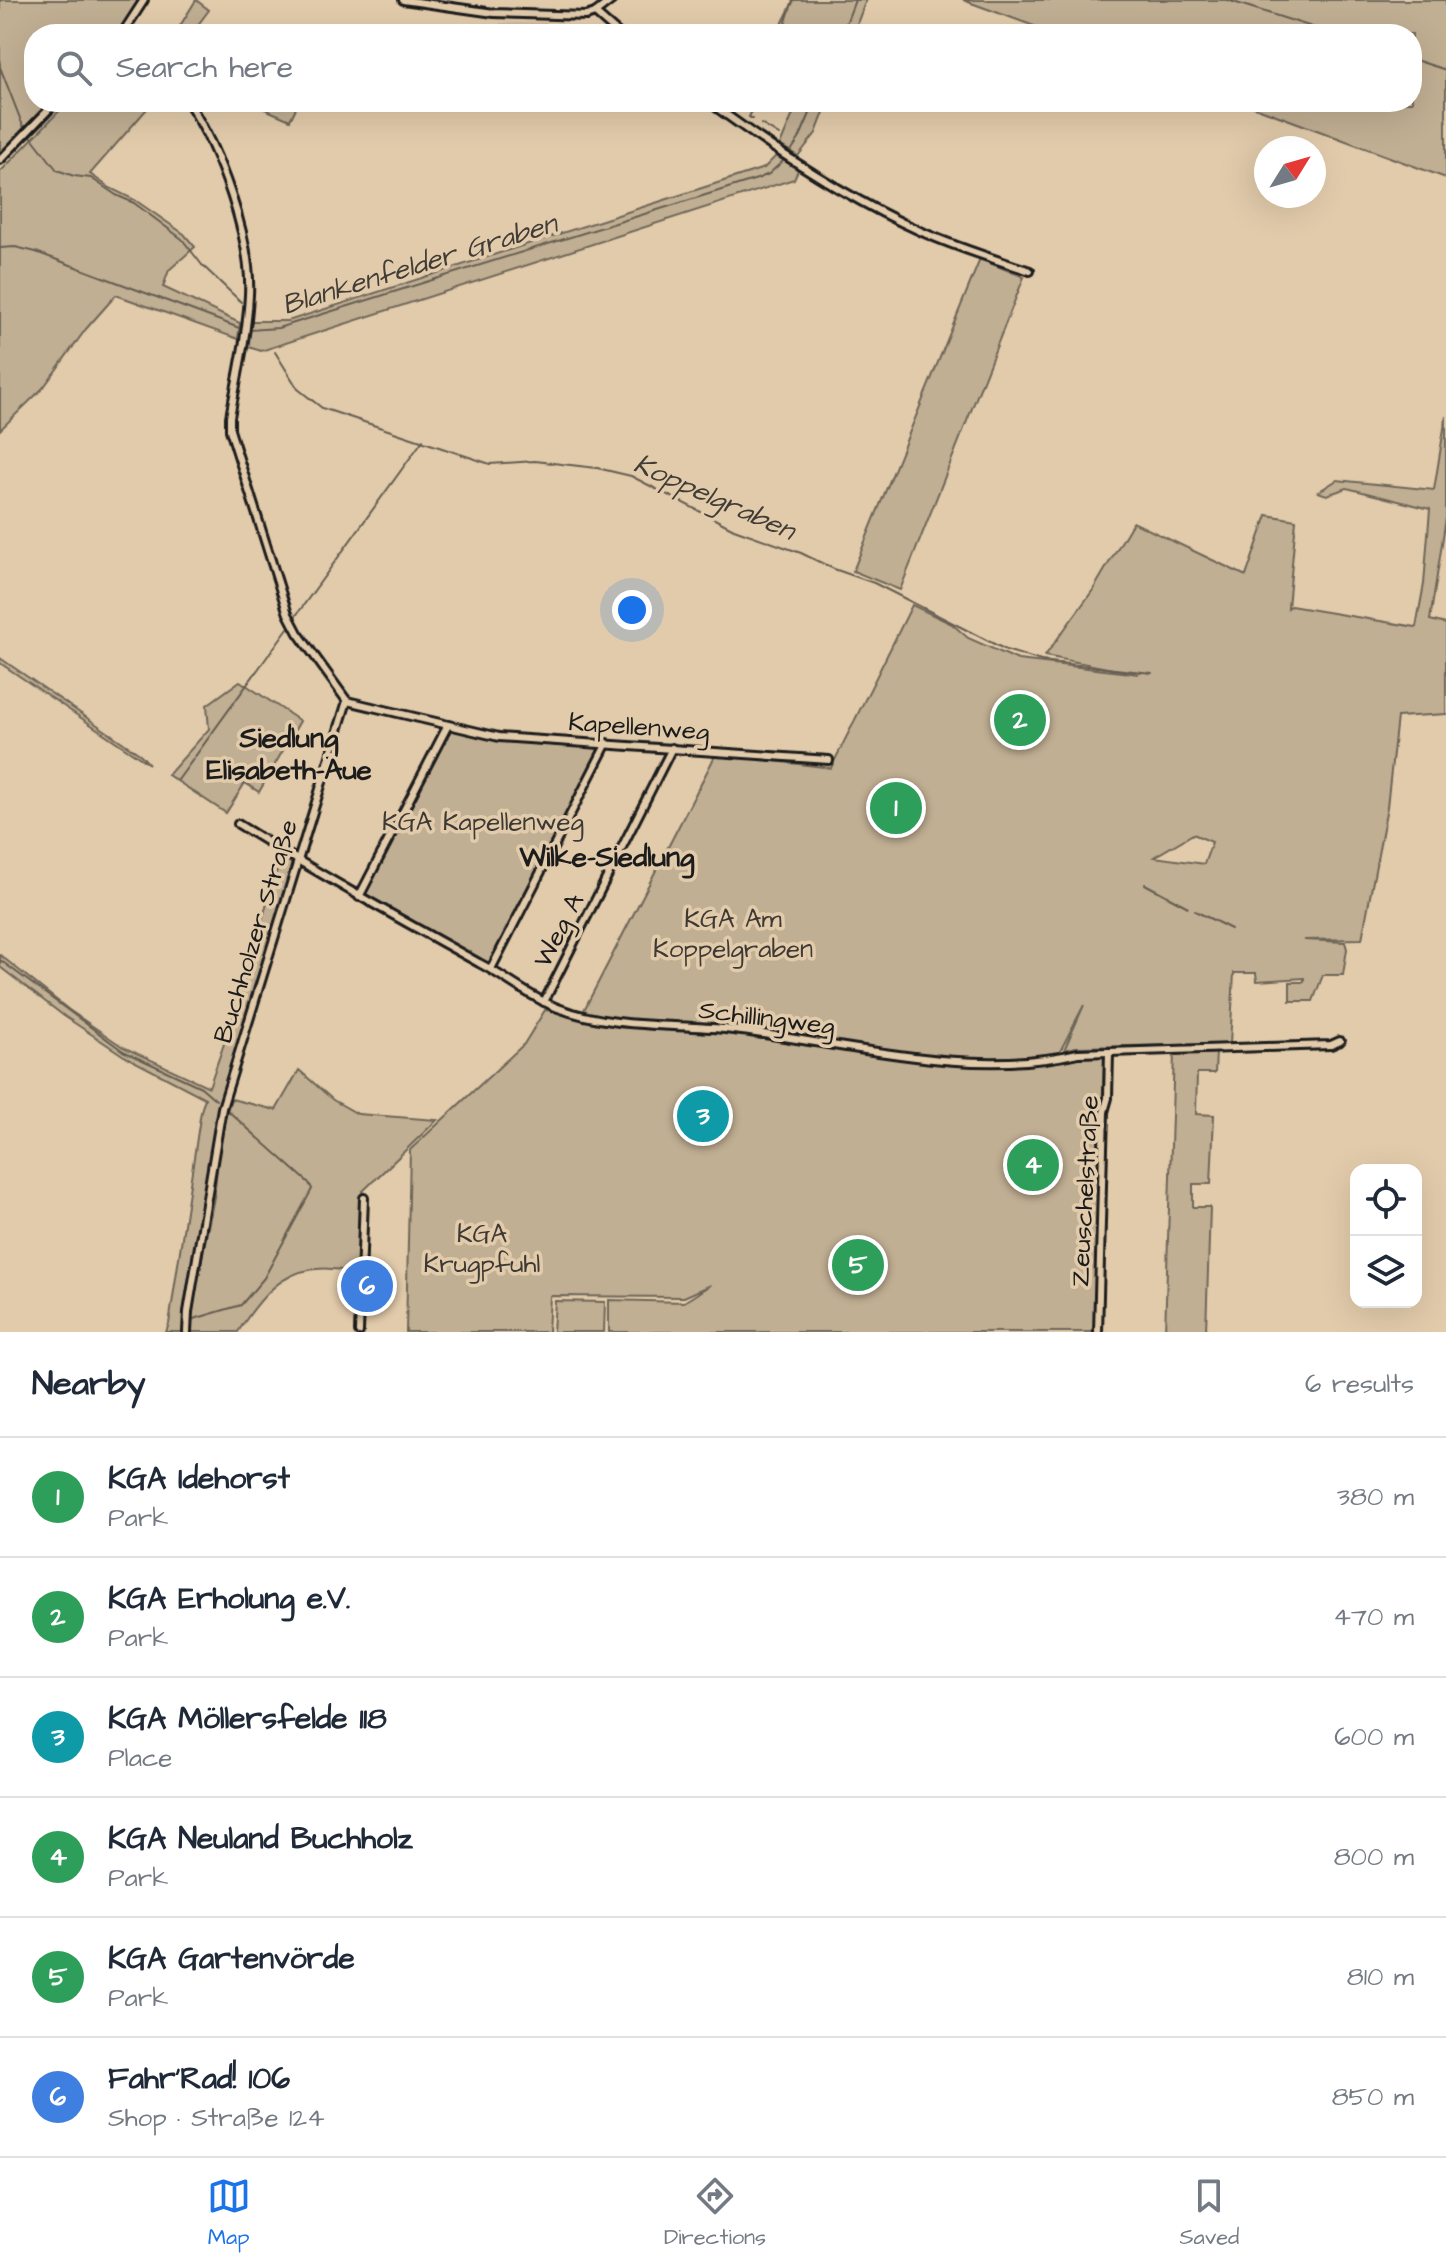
<!DOCTYPE html>
<html lang="en">
<head>
<meta charset="utf-8">
<style>
  body { margin:0; font-family:"Architects Daughter",sans-serif; background:#f6f6f7; color:#1f2937 }
  .controls { position:absolute; right:24px; bottom:24px; display:grid; overflow:hidden; border-radius:16px; box-shadow:0 8px 32px #0002 }
  .controls button { width:72px; height:72px; display:grid; place-items:center; padding:0; border:0; border-bottom:2px solid #e0e1e3; background:#fff; color:#1f2937; font:40px sans-serif }
  .compass { position:absolute; left:1254px; top:136px; width:72px; height:72px; border-radius:50%; background:#fff; box-shadow:0 8px 32px #0002; rotate:53deg }
  .you { position:absolute; left:632px; top:610px; width:28px; height:28px; margin:-20px; border:6px solid #fff; border-radius:50%; background:#1a73e8; box-shadow:0 0 0 12px #1a73e833 }
  .badge { display:grid; place-items:center; width:52px; height:52px; border-radius:50%; background:#1a73e8; color:#fff; font-size:26px; font-weight:700 }
  .pin { position:absolute; translate:-50% -50%; border:4px solid #fff; box-shadow:0 2px 8px #0006 }
  .list { margin:0; padding:0; list-style:none }
  h2 { display:flex; justify-content:space-between; align-items:center; height:104px; margin:0; padding:0 32px; font-size:34px }
  h2 small { font-size:26px; font-weight:400; color:#747a83 }
  .list li { display:grid; grid-template-columns:52px 1fr auto; gap:24px; align-items:center; box-sizing:border-box; height:120px; padding:0 32px; border-top:2px solid #e0e1e3 }
  .list b { display:block; font-size:30px; white-space:nowrap }
  .list p { margin:0; font-size:26px; white-space:nowrap; color:#747a83 }
  .list em { font-size:26px; font-style:normal; color:#747a83 }
  .icon { flex:none; width:44px; height:44px; fill:none; stroke:currentColor; stroke-width:2; stroke-linecap:round; stroke-linejoin:round }
  .map { position:relative; flex:none; width:1446px; height:1332px; overflow:hidden }
  .search { position:absolute; background:#fff; box-shadow:0 8px 32px #0002; left:24px; right:24px; top:24px; height:88px; display:flex; align-items:center; gap:20px; box-sizing:border-box; padding:0 28px; border-radius:32px; color:#747a83; font-size:30px }
  .sheet { height:824px; background:#fff }
  nav { display:flex; justify-content:space-around; align-items:center; box-sizing:border-box; height:112px; border-top:2px solid #e0e1e3; background:#fff; font-size:22px; color:#747a83 }
  nav a { display:grid; justify-items:center; gap:4px }
  nav .on { color:#1a73e8 }
  .map>svg:first-child { display:block }
  .built { fill:#d2bc9f }
  .green { fill:#c1af93; stroke:#6e6658; stroke-width:2; fill-rule:evenodd }
  .lines { fill:none; stroke-linecap:round; stroke-linejoin:round }
  .stream { stroke:#655d51; stroke-width:2 }
  .minor-casing { stroke:#1c1c1c; stroke-width:12 }
  .minor { stroke:#e2cbab; stroke-width:6 }
  .labels { text-anchor:middle; stroke-width:7; stroke-linejoin:round; paint-order:stroke }
  .street-label { font-size:26px; fill:#1c1c1c; stroke:#e2cbab }
  .park-label { font-size:26px; fill:#3d3934; stroke:#e2cbab }
  .water-label { font-size:28px; font-style:italic; fill:#413c36; stroke:#e2cbab }
  .neighbourhood-label { font-size:28px; font-weight:bold; fill:#1c1c1c; stroke:#e2cbab }
</style>
</head>
<body>
<div class="map">
<svg width="1446" height="1332" viewBox="0 0 1446 1332">
  <rect width="100%" height="100%" fill="#e2cbab"/>
  <filter id="ink" filterUnits="userSpaceOnUse"><feTurbulence type="fractalNoise" baseFrequency=".0125" numOctaves="2"/><feDisplacementMap in="SourceGraphic" scale="16" xChannelSelector="R" yChannelSelector="G"/><feConvolveMatrix kernelMatrix="1 2 1 2 8 2 1 2 1" color-interpolation-filters="sRGB"/></filter>
  <g filter="url(#ink)">
    <polygon class="built" points="547,22 541,34 496,34 500,23"/>
    <g class="green">
      <polygon points="0,0 141,0 116,34 34,34 34,102 51,102 0,156"/>
      <polygon points="196,0 209,10 191,34 175,34"/>
      <polygon points="794,0 866,0 853,34 777,34"/>
      <polygon points="963,0 1446,0 1446,178 1241,102 1412,102 1412,34 1056,34"/>
      <polygon points="68,102 153,102 90,174 110,188 135,200 184,234 195,247 169,270 163,287 240,323 238,339 116,295 86,329 43,388 0,430 0,172"/>
      <polygon points="263,102 299,102 290,120 260,107"/>
      <polygon points="798,102 828,102 816,133 798,156 780,145"/>
      <polygon points="776,156 799,168 794,179 261,351 245,346 250,321 288,321 764,168"/>
      <polygon points="980,259 1024,277 900,590 853,571"/>
      <path d="M1446 416V518L1430 620 1446 624V714L1397 717 1387 807 1362 939 1304 940 1345 942 1347 949 1343 975H1323L1313 1001H1290V982H1304V978L1257 981 1256 973H1234L1230 1044 1076 1047 1064 1050 1084 1005 1057 1057H1104L1096 1332H609V1300L684 1302 711 1285 684 1297 550 1296 548 1332H406L410 1150 524 1044 545 1010 595 1018 584 1010 716 754 831 768 912 605 952 624 968 638 1018 660 1139 674 1045 656 1093 590 1133 522 1246 576 1267 515 1296 520 1288 608 1291 606 1416 627 1424 584 1430 509 1347 488 1327 495 1318 492 1337 480 1434 490ZM1193 834 1212 842 1204 864 1154 857Z"/>
      <polygon points="0,658 141,755 149,764 0,663"/>
      <polygon points="240,681 300,721 259,792 245,783 226,813 168,775 209,729 207,705"/>
      <polygon points="450,727 506,741 601,747 490,965 364,896"/>
      <polygon points="281,856 293,865 220,1107 193,1262 185,1332 166,1332 169,1324 201,1111 205,1098 124,1056 64,1016 0,967 0,955 69,1010 123,1047 209,1087 235,1012"/>
      <polygon points="1216,1051 1215,1073 1197,1073 1196,1114 1214,1115 1211,1184 1193,1184 1193,1207 1210,1207 1206,1332 1165,1332 1174,1053"/>
      <path d="M299 1070 333 1100 358 1114 437 1120 362 1192 357 1295 347 1271C292 1259 265 1289 238 1332H191V1314L214 1197 221 1130 231 1099 276 1110Z"/>
      <polygon points="555,1301 605,1302 604,1332 553,1332"/>
    </g>
    <g class="lines">
      <g class="stream">
        <polyline points="1227,0 1334,34"/>
        <polyline points="782,34 793,0"/>
        <polyline points="842,34 855,0"/>
        <polyline points="1412,59 1446,70"/>
        <polyline points="0,67 23,126"/>
        <polyline points="753,119 749,117 756,102"/>
        <polyline points="761,124 779,135"/>
        <polyline points="30,135 57,170 74,176 91,178 116,195 134,203 182,239 202,265 241,302"/>
        <polyline points="31,136 64,102"/>
        <polyline points="789,154 799,139 815,102"/>
        <polyline points="0,248 15,247 36,252 242,329"/>
        <polyline points="249,330 278,328 757,179 769,174 785,159"/>
        <polyline points="275,352 298,389 322,408 490,464 535,461 597,468 631,476 734,529 801,553 834,569 874,583 1006,650 1041,661 1152,673"/>
        <polyline points="295,617 423,440"/>
        <polyline points="178,780 288,628"/>
        <polyline points="1145,884 1188,907"/>
        <polyline points="1195,911 1231,929"/>
        <polyline points="0,960 123,1051 201,1087 216,1100"/>
        <polyline points="194,1319 241,1305 264,1278 312,1189 309,1183 227,1110"/>
      </g>
      <g class="minor-casing">
        <g id="minor">
          <polyline points="403,0 494,13 586,16 595,13 612,0"/>
          <polyline points="595,13 619,34"/>
          <polyline points="122,34 144,0"/>
          <path d="M188 102C219 149 252 238 249 295 247 336 237 377 230 417V430L288 614 298 633 347 701"/>
          <path d="M709 102C775 151 845 197 920 231 955 247 994 259 1030 271"/>
          <polyline points="0,160 56,102"/>
          <polyline points="347,701 499,737 829,760"/>
          <path d="M238 824C317 873 398 918 479 963 506 977 529 997 558 1008 610 1028 670 1024 725 1029 837 1041 968 1080 1078 1053L1331 1045 1340 1041"/>
          <polyline points="359,897 448,725"/>
          <polyline points="491,969 607,743"/>
          <polyline points="544,1002 672,748"/>
          <polyline points="187,1332 188,1312 222,1108 347,701"/>
          <polyline points="359,1332 364,1198"/>
          <polyline points="1098,1332 1104,1112 1108,1098 1109,1052"/>
        </g>
      </g>
      <use href="#minor" class="minor"/>
    </g>
  </g>
  <g class="labels">
    <g class="street-label">
      <text transform="translate(639 726) rotate(4)" y="9">Kapellenweg</text>
      <text transform="translate(558 930) rotate(-63)" y="9">Weg A</text>
      <text transform="translate(255 931) rotate(-73)" y="9">Buchholzer Straße</text>
      <text transform="translate(767 1017) rotate(7)" y="9">Schillingweg</text>
      <text transform="translate(1084 1191) rotate(-87)" y="9">Zeuschelstraße</text>
    </g>
    <g class="park-label">
      <text x="483" y="830">KGA Kapellenweg</text>
      <text x="733" y="927">KGA Am<tspan x="733" dy="30">Koppelgraben</tspan></text>
      <text x="482" y="1242">KGA<tspan x="482" dy="30">Krugpfuhl</tspan></text>
    </g>
    <g class="water-label">
      <text transform="translate(419 263) rotate(-17)" y="10">Blankenfelder Graben</text>
      <text transform="translate(715 496) rotate(24)" y="10">Koppelgraben</text>
    </g>
    <g class="neighbourhood-label">
      <text x="289" y="747">Siedlung<tspan x="289" dy="32">Elisabeth-Aue</tspan></text>
      <text x="607" y="866">Wilke-Siedlung</text>
    </g>
  </g>
</svg>
<div class="controls">
<button><svg class="icon" aria-label="locate" viewBox="0 0 24 24"><circle cx="12" cy="12" r="6"/><path d="M12 2v4M12 18v4M2 12h4M18 12h4"/></svg></button>
<button><svg class="icon" aria-label="layers" viewBox="0 0 24 24"><path d="M12 4l9 5-9 5-9-5zM3 14l9 5 9-5"/></svg></button>
</div>
<svg class="compass" viewBox="-18 -18 36 36"><path d="M0-13l5 13h-10z" fill="#e53935"/><path d="M0 13l5-13h-10z" fill="#747a83"/></svg>
<div class="you"></div>
<div class="pin badge" style="left:896px;top:808px;background:#2e9e5b">1</div>
<div class="pin badge" style="left:1020px;top:720px;background:#2e9e5b">2</div>
<div class="pin badge" style="left:703px;top:1116px;background:#0f9aa8">3</div>
<div class="pin badge" style="left:1033px;top:1165px;background:#2e9e5b">4</div>
<div class="pin badge" style="left:858px;top:1265px;background:#2e9e5b">5</div>
<div class="pin badge" style="left:367px;top:1286px;background:#3f7fe0">6</div>
<div class="search"><svg class="icon" aria-label="search" viewBox="0 0 24 24"><circle cx="10" cy="10" r="6"/><path d="M15 15l6 6"/></svg>Search here</div>
</div>
<section class="sheet">
<h2>Nearby<small>6 results</small></h2>
<ul class="list">
<li><span class="badge" style="background:#2e9e5b">1</span><div><b>KGA Idehorst</b><p>Park</p></div><em>380 m</em></li>
<li><span class="badge" style="background:#2e9e5b">2</span><div><b>KGA Erholung e.V.</b><p>Park</p></div><em>470 m</em></li>
<li><span class="badge" style="background:#0f9aa8">3</span><div><b>KGA Möllersfelde 118</b><p>Place</p></div><em>600 m</em></li>
<li><span class="badge" style="background:#2e9e5b">4</span><div><b>KGA Neuland Buchholz</b><p>Park</p></div><em>800 m</em></li>
<li><span class="badge" style="background:#2e9e5b">5</span><div><b>KGA Gartenvörde</b><p>Park</p></div><em>810 m</em></li>
<li><span class="badge" style="background:#3f7fe0">6</span><div><b>Fahr'Rad! 106</b><p>Shop · Straße 124</p></div><em>850 m</em></li>
</ul>
</section>
<nav>
<a class="on"><svg class="icon" aria-label="map" viewBox="0 0 24 24"><path d="M3 6l6-2 6 2 6-2v14l-6 2-6-2-6 2zM9 4v14M15 6v14"/></svg>Map</a>
<a><svg class="icon" aria-label="directions" viewBox="0 0 24 24"><path d="M12 3l9 9-9 9-9-9zM9 14v-3h6M13 9l2 2-2 2"/></svg>Directions</a>
<a><svg class="icon" aria-label="saved" viewBox="0 0 24 24"><path d="M7 4h10v16l-5-4-5 4z"/></svg>Saved</a>
</nav>
</body>
</html>
